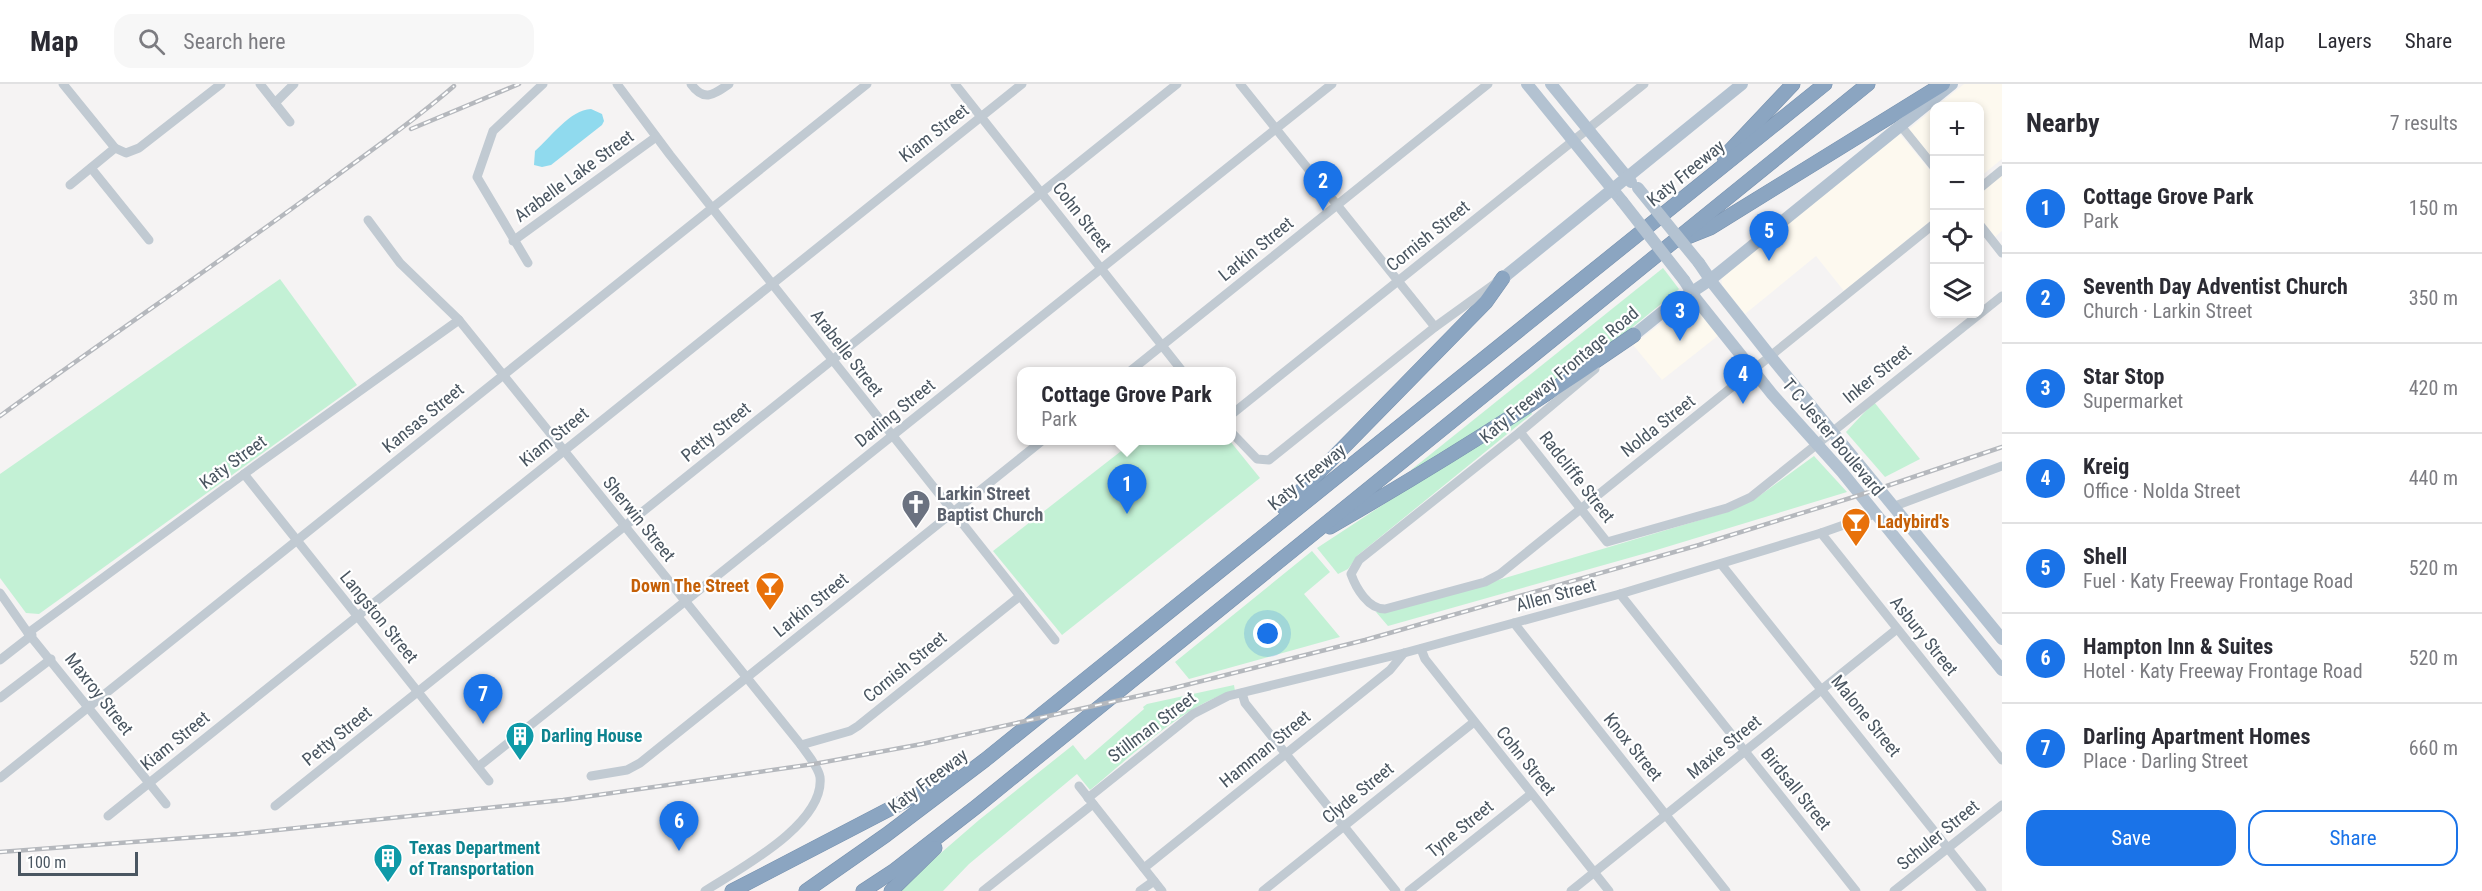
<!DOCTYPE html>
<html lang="en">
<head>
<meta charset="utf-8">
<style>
  body { margin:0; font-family:"Roboto Condensed",sans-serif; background:#f7f7f7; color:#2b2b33 }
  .controls { position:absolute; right:18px; top:18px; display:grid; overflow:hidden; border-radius:12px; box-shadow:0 3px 9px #0003 }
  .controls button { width:54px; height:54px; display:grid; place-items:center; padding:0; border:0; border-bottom:2px solid #e1e1e2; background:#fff; color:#2b2b33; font:30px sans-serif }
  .scale { position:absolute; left:18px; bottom:15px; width:120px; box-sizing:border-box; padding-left:6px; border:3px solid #4a5661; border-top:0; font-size:16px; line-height:21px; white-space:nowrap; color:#4a5661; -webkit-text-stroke:4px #fff; paint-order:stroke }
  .you { position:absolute; left:1268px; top:550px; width:21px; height:21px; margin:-15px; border:4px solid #fff; border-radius:50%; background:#1a73e8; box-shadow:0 0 0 9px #1a73e833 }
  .badge { display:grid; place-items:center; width:39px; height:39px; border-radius:50%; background:#1a73e8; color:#fff; font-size:20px; font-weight:700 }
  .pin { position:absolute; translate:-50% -50px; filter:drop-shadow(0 2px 3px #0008) }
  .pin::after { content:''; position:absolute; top:32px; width:21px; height:18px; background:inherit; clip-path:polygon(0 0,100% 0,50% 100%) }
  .popup { position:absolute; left:1017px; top:283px; width:219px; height:78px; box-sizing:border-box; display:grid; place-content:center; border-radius:12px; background:#fff; filter:drop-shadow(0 2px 4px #0005); font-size:20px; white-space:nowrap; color:#7c7c81 }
  .popup b { font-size:22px; color:#2b2b33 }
  .popup::after { content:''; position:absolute; left:50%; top:100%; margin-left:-12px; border:12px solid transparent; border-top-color:#fff }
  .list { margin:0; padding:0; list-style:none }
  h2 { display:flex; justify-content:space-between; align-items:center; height:78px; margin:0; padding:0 24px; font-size:26px }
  h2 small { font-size:20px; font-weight:400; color:#7c7c81 }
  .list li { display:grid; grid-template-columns:39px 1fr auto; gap:18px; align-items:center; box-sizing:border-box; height:90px; padding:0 24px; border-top:2px solid #e1e1e2 }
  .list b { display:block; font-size:22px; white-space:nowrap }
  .list p { margin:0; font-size:20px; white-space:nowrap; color:#7c7c81 }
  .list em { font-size:20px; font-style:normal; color:#7c7c81 }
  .actions { display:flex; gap:12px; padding:18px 24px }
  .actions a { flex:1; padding:14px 0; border:2px solid #1a73e8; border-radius:18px; text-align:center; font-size:21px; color:#1a73e8 }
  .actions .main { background:#1a73e8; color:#fff }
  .icon { flex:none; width:33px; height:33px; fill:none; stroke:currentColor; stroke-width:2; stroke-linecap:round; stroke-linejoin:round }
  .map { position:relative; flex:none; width:2002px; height:807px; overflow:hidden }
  header { display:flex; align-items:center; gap:36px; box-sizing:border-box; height:84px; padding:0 30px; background:#fff; border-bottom:2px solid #e1e1e2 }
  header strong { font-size:28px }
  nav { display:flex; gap:33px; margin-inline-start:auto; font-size:21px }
  .search { width:420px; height:54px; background:#f7f7f7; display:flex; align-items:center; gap:15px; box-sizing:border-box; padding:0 21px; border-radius:18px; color:#7c7c81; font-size:22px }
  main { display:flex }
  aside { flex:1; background:#fff }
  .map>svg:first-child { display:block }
  .commercial { fill:#fdf9ef }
  .green { fill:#c3f1d5 }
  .water { fill:#90daee }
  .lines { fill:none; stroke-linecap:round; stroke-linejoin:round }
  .highway-casing { stroke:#7690ad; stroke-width:15 }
  .minor { stroke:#c1cad2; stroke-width:9 }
  .major { stroke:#b3c2d1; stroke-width:12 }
  .highway { stroke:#8ba5c1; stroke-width:14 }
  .rail-casing { stroke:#b5b8bd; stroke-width:4.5 }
  .rail { stroke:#fff; stroke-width:2; stroke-dasharray:7; stroke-linecap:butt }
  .major-bridge { stroke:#b3c2d1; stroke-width:12 }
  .labels { text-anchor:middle; stroke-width:4.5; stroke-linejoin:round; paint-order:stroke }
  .street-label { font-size:18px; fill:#4a5661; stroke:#fff }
  .worship-label { font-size:18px; font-weight:bold; fill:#5b616d; stroke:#fff; text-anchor:start }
  .food-label { font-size:18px; font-weight:bold; fill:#c56008; stroke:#fff; text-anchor:start }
  .culture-label { font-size:18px; font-weight:bold; fill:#0d838f; stroke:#fff; text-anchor:start }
</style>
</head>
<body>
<header>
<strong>Map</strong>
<div class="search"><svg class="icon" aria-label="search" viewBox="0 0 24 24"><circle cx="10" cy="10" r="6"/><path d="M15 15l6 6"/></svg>Search here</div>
<nav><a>Map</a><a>Layers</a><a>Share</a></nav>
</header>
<main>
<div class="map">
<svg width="2002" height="807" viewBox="0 0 2002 807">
  <rect width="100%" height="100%" fill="#f5f3f3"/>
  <g class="commercial">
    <polygon points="1964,0 2002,0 2002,75 1980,93 1980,22 1937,22"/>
    <polygon points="1934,24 1934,77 1908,46"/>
    <polygon points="1899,49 1934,91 1934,134 1844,207 1816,172 1745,230 1722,201 1721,191"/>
    <polygon points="2002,90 2002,147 1995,153 1980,134 1980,109"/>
    <polygon points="1687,219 1694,221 1719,251 1662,296 1633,261"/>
  </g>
  <g class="green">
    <polygon points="1663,184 1679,205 1677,207 1618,255 1415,391 1411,386"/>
    <polygon points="280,195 357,301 39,530 26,529 0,494 0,390"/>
    <polygon points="1874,318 1920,375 1885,393 1846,348"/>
    <polygon points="1529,325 1532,330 1358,471 1348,485 1338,490 1317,464"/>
    <polygon points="1134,357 1230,357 1260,394 1062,551 993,467"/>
    <polygon points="1814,372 1847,408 1650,468 1388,542 1376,528 1385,528 1488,499 1727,428 1755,415"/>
    <polygon points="1312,467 1330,488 1304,510 1340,553 1189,595 1175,578"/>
    <path d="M1234 601 1235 607C1184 620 1132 672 1090 706L1077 690 969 780 943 807H897L979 736 1073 661 1085 676 1144 625 1143 623 1147 620Z"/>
  </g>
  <path class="water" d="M591 25 602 30 604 37 602 41 551 81 542 83 534 81 535 67C551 53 570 26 591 25Z"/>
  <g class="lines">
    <g class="highway-casing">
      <g id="highway">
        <polyline points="1724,73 1793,0"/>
        <polyline points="1680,156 1710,144 1943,0"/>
        <polyline points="1284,424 1486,218 1503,194"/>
        <path d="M1330 443C1434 383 1536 319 1634 251"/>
        <polyline points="732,807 953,692"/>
        <polyline points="806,807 886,751 985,676 1825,0"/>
        <polyline points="863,807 895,786 976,723 1868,0"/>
        <polyline points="891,807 935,764"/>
      </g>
    </g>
    <g class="minor">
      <polyline points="63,0 115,64 126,69 139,64 221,0"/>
      <polyline points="260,0 290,38"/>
      <polyline points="617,0 670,71 1055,556"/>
      <path d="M691 0C704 18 713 11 729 0"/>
      <polyline points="955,0 1183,288"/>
      <polyline points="1240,0 1435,243"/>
      <polyline points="275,19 294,0"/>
      <polyline points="1901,42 1934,83"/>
      <polyline points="91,84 149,156"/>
      <polyline points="70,101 115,64"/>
      <polyline points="1980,104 2002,86"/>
      <path d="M368 136 400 179 459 236 801 661C807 670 818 682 820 693 825 740 739 785 705 807"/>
      <polyline points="1980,141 2002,169"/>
      <polyline points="513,157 656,53"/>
      <polyline points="528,179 477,93 493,47 543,0"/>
      <path d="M1595 285 1520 348 1359 476 1351 490C1356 504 1368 525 1385 525L1485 498 1500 490 1934 140"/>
      <polyline points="1129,288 1488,0"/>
      <polyline points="1232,330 1644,0"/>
      <polyline points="1520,348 1607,458 1727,424 1751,413 2002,212"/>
      <polyline points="1232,349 1257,375 1269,376 1435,243 1496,199"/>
      <polyline points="244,390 489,697"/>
      <polyline points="1895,422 2002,382"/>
      <polyline points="1821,449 2002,676"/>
      <polyline points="1721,480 1982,807"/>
      <polyline points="0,509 28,549 166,720"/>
      <polyline points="1620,510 1856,807"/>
      <polyline points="1514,539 1726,807"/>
      <polyline points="28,549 244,390 459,236"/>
      <polyline points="1421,565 1425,575 1609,807"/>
      <polyline points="0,576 32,551"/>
      <polyline points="1242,609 1245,619 1396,807"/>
      <polyline points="0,614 51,575"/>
      <polyline points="801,661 850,647 858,642 1020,512"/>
      <polyline points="478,683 1332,0"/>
      <polyline points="591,692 627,686 640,679 1043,356"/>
      <polyline points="0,694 867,0"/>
      <polyline points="1079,702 1162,807"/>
      <polyline points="1088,714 1193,630 1228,612 1404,569 1620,510 1821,449 1875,430"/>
      <polyline points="275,722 1177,0"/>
      <polyline points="108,732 1022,0"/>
      <polyline points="1144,784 1390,586 1404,569"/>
      <polyline points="983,807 1093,720"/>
      <polyline points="1140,807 1154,797"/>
      <polyline points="1263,807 1474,638"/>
      <polyline points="1409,807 1531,710"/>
      <polyline points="1571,807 1897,545"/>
      <polyline points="1894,807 2002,721"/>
    </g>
    <g class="major">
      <polyline points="1527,0 1622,117"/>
      <polyline points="1551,0 1631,98"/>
      <polyline points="1699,179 1714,201 1771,273 2002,555"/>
      <polyline points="1503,194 1742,0"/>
      <polyline points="1684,196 1696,215 1772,310 1842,388 2002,586"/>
      <polyline points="1634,251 1665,226 1710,196 1952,0"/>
    </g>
    <use href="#highway" class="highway"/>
    <g class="rail-casing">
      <g id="rail">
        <polyline points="411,45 519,0"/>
        <path d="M0 332C108 253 220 178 327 99 370 67 414 37 454 2"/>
        <polyline points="0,768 239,750 563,716 814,680 922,660 1170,605 1365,556 1699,461 1860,411 2002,363"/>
      </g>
    </g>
    <use href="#rail" class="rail"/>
    <g class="major-bridge">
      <polyline points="1638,104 1699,179"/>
      <polyline points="1622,117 1684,196"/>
    </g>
  </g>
  <defs>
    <g id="church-pin" transform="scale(1.5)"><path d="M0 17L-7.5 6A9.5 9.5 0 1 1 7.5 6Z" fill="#6b7280" stroke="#fff"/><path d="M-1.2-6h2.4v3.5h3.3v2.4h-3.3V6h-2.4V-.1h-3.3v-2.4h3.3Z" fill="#fff"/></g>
    <g id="bar-pin" transform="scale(1.5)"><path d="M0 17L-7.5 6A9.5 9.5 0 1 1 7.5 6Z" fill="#e8710a" stroke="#fff"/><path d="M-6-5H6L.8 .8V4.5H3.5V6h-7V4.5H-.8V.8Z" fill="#fff"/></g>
    <g id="building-pin" transform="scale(1.5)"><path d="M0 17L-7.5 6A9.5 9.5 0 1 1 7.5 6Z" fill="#0f9aa8" stroke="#fff"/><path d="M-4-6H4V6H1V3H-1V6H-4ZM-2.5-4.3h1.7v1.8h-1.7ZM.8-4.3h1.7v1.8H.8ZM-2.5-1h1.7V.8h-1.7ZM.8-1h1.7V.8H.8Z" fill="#fff"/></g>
  </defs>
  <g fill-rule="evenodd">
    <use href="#church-pin" x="916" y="420"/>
    <use href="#bar-pin" x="1856" y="438"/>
    <use href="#bar-pin" x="770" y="502"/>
    <use href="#building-pin" x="520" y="652"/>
    <use href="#building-pin" x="388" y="774"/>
  </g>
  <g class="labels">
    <g class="street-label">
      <text transform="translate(934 49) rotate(-38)" y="6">Kiam Street</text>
      <text transform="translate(1686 89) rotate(-39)" y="6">Katy Freeway</text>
      <text transform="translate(574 92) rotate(-36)" y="6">Arabelle Lake Street</text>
      <text transform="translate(1082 133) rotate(52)" y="6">Cohn Street</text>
      <text transform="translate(1428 152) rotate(-39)" y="6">Cornish Street</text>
      <text transform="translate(1256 165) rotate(-39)" y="6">Larkin Street</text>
      <text transform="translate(847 269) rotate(52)" y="6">Arabelle Street</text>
      <text transform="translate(1877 290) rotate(-39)" y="6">Inker Street</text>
      <text transform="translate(1559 291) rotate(-40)" y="6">Katy Freeway Frontage Road</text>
      <text transform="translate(895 329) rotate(-39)" y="6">Darling Street</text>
      <text transform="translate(423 334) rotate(-39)" y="6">Kansas Street</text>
      <text transform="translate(1658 342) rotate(-38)" y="6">Nolda Street</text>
      <text transform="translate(716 348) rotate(-39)" y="6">Petty Street</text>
      <text transform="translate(554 353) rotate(-39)" y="6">Kiam Street</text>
      <text transform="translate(1833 353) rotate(50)" y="6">T C Jester Boulevard</text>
      <text transform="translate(233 378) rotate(-36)" y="6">Katy Street</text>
      <text transform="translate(1307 393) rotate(-39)" y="6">Katy Freeway</text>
      <text transform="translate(1577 393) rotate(52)" y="6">Radcliffe Street</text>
      <text transform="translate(639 435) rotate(51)" y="6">Sherwin Street</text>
      <text transform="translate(1556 511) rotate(-15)" y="6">Allen Street</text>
      <text transform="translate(811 521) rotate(-39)" y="6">Larkin Street</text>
      <text transform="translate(379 533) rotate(51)" y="6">Langston Street</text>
      <text transform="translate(1924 552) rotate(51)" y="6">Asbury Street</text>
      <text transform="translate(905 583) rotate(-39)" y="6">Cornish Street</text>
      <text transform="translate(99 610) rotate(52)" y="6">Maxroy Street</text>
      <text transform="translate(1866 632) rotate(51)" y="6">Malone Street</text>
      <text transform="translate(1152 643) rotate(-37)" y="6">Stillman Street</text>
      <text transform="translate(337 652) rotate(-39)" y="6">Petty Street</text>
      <text transform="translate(175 657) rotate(-39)" y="6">Kiam Street</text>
      <text transform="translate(1633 663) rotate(51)" y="6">Knox Street</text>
      <text transform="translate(1724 663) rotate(-39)" y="6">Maxie Street</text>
      <text transform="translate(1265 665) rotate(-39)" y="6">Hamman Street</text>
      <text transform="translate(1526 677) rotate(51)" y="6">Cohn Street</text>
      <text transform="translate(928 697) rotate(-37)" y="6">Katy Freeway</text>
      <text transform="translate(1796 705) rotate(51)" y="6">Birdsall Street</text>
      <text transform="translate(1358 709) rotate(-39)" y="6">Clyde Street</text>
      <text transform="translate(1460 745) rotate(-39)" y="6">Tyne Street</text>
      <text transform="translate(1938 751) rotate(-39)" y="6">Schuler Street</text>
    </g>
    <g class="worship-label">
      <text x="937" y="416">Larkin Street<tspan x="937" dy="21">Baptist Church</tspan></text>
    </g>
    <g class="food-label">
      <text x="1877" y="444">Ladybird's</text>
      <text x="749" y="508" text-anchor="end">Down The Street</text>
    </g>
    <g class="culture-label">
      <text x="541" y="658">Darling House</text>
      <text x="409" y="770">Texas Department<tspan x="409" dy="21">of Transportation</tspan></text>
    </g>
  </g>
</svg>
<div class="controls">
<button>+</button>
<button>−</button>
<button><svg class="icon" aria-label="locate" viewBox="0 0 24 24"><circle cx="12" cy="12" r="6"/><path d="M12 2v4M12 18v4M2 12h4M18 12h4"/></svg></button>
<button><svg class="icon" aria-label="layers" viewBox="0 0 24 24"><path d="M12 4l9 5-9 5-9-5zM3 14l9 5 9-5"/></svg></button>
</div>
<div class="scale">100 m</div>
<div class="you"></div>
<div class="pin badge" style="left:1127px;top:430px">1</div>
<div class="popup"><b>Cottage Grove Park</b>Park</div>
<div class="pin badge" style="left:1323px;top:127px">2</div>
<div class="pin badge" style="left:1680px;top:257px">3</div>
<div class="pin badge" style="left:1743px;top:320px">4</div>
<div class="pin badge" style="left:1769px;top:177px">5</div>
<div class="pin badge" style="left:679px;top:767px">6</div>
<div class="pin badge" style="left:483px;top:640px">7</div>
</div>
<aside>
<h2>Nearby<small>7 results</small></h2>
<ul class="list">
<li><span class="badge">1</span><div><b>Cottage Grove Park</b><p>Park</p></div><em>150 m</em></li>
<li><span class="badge">2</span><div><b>Seventh Day Adventist Church</b><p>Church · Larkin Street</p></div><em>350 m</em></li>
<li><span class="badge">3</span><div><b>Star Stop</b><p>Supermarket</p></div><em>420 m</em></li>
<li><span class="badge">4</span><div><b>Kreig</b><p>Office · Nolda Street</p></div><em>440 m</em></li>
<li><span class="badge">5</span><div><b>Shell</b><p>Fuel · Katy Freeway Frontage Road</p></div><em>520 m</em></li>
<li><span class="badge">6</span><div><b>Hampton Inn &amp; Suites</b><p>Hotel · Katy Freeway Frontage Road</p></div><em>520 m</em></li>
<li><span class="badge">7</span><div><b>Darling Apartment Homes</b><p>Place · Darling Street</p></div><em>660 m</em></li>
</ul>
<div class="actions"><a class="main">Save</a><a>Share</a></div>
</aside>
</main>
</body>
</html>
